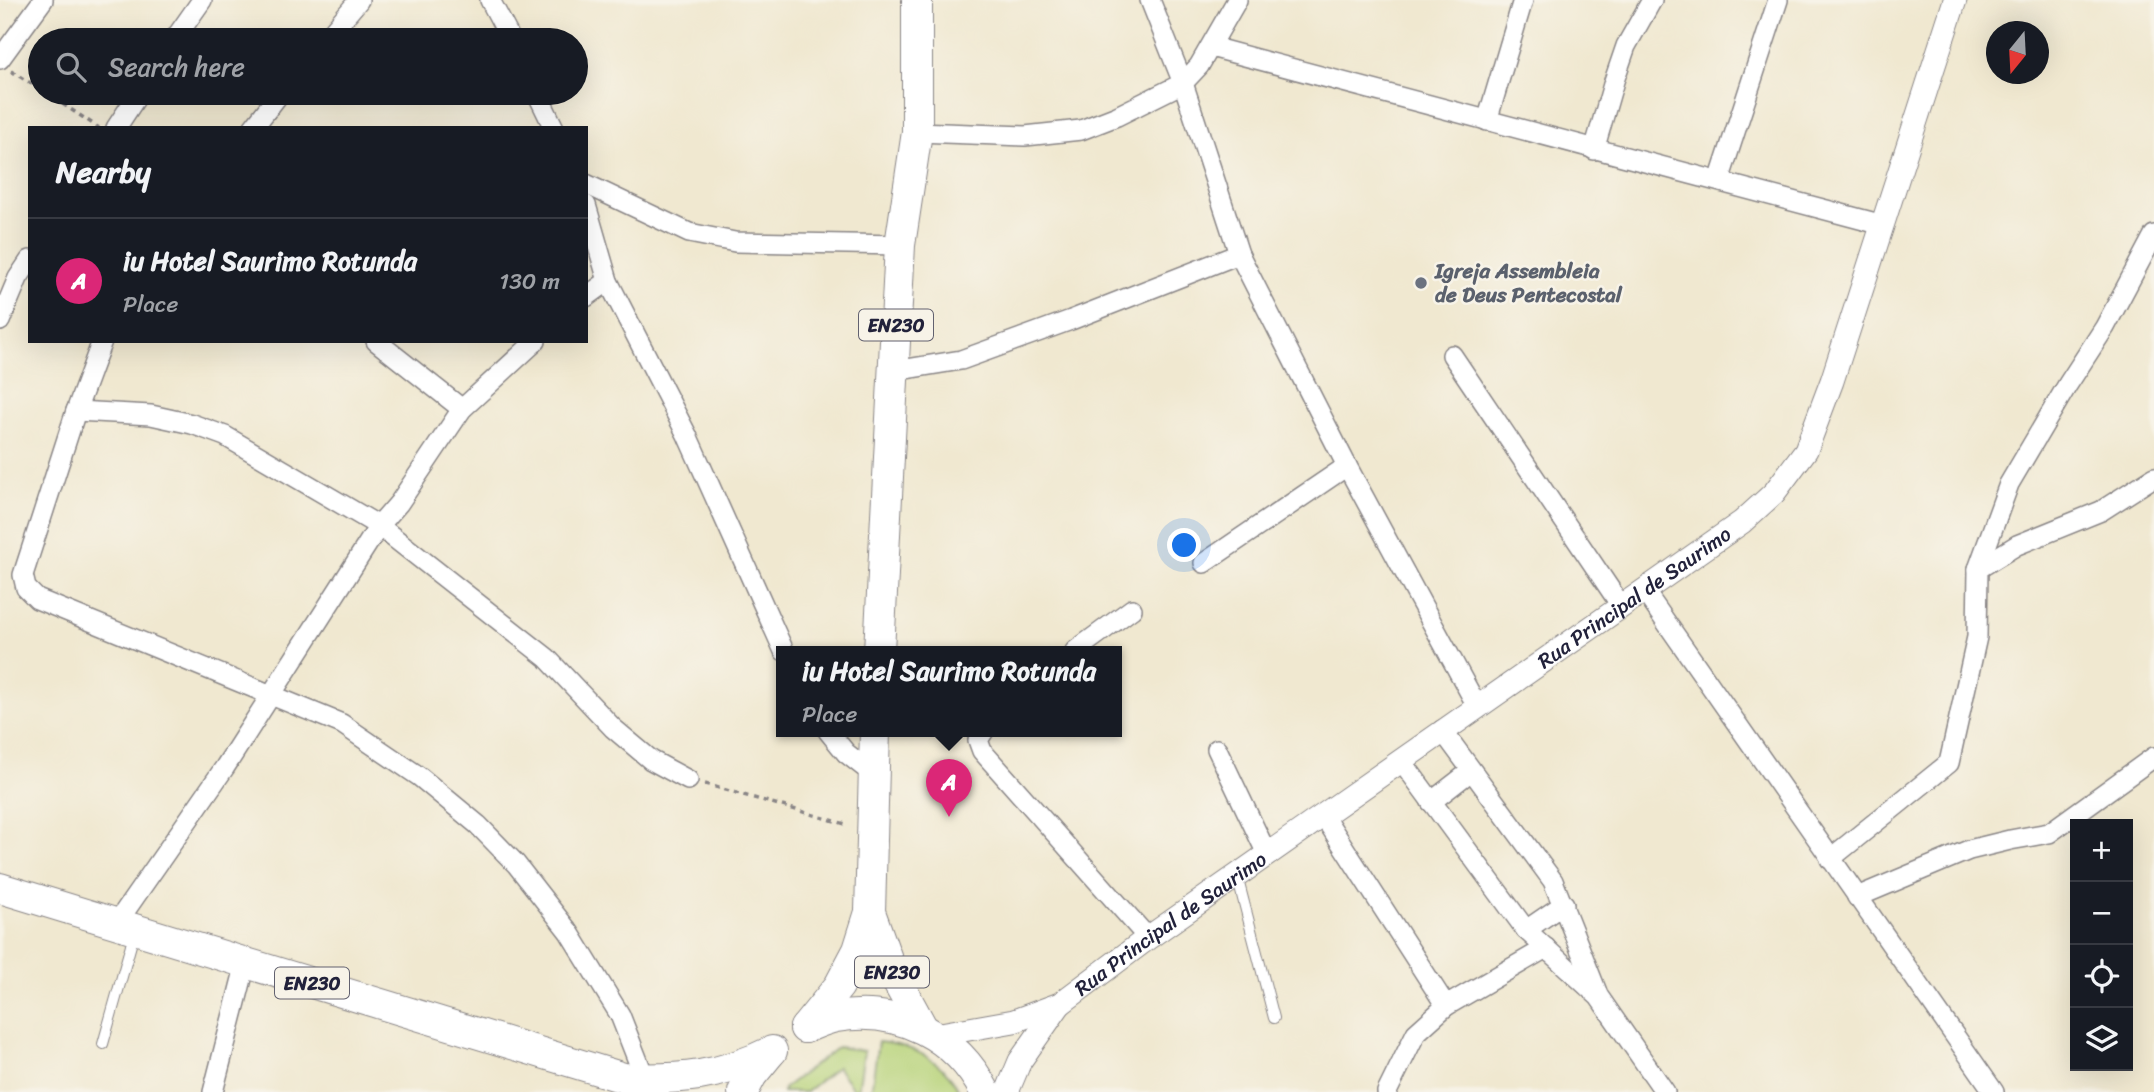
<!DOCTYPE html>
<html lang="en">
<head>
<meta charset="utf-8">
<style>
  body { margin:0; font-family:Sriracha,sans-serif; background:#242831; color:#f1f3f6 }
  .controls { position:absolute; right:21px; bottom:21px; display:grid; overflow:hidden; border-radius:0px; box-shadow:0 7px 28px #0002 }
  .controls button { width:63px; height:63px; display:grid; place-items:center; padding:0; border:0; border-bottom:2px solid #363941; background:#171b24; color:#f1f3f6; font:35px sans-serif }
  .compass { position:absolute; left:1986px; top:21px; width:63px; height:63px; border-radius:50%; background:#171b24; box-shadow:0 7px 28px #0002; rotate:198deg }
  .you { position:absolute; left:1185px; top:546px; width:24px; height:24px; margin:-18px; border:5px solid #fff; border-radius:50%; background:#1a73e8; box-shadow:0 0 0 10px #1a73e833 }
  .badge { display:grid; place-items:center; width:46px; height:46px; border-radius:50%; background:#db2777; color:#fff; font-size:23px; font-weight:700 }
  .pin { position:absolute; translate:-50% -58px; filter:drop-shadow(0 2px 4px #0008) }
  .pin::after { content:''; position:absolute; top:37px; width:24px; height:21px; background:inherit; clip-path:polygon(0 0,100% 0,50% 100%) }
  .popup { position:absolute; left:776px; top:646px; width:346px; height:91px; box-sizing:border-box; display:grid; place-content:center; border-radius:0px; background:#171b24; filter:drop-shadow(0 2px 5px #0005); font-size:23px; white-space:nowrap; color:#9ea1a6 }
  .popup b { font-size:26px; color:#f1f3f6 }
  .popup::after { content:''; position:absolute; left:50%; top:100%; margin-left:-14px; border:14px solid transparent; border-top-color:#171b24 }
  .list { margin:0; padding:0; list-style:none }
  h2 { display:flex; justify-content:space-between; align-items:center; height:91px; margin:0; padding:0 28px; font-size:30px }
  h2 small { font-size:23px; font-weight:400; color:#9ea1a6 }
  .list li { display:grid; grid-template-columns:46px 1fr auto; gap:21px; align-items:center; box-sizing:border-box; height:126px; padding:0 28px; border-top:2px solid #363941 }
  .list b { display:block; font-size:26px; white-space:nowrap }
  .list p { margin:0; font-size:23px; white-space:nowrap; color:#9ea1a6 }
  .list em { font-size:23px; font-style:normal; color:#9ea1a6 }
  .icon { flex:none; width:38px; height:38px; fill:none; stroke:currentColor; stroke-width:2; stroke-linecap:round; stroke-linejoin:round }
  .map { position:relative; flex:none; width:2154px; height:1092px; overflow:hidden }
  .search { position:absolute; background:#171b24; box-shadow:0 7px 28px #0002; left:28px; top:28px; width:560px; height:77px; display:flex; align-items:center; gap:18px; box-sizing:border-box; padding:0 24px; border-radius:38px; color:#9ea1a6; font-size:26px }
  .panel { position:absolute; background:#171b24; box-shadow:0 7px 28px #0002; left:28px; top:126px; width:560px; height:217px; border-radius:0px }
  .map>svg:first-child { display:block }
  .green { fill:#b7d379; stroke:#6c7a5a; stroke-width:2 }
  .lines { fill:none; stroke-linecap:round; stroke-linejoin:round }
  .service-casing { stroke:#898586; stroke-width:12 }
  .minor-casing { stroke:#898586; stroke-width:22 }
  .tertiary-casing { stroke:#898586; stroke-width:25 }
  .primary-casing { stroke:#898586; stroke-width:32 }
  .path { stroke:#898586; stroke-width:3.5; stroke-dasharray:5 5; stroke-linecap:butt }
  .service { stroke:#fff; stroke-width:10 }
  .minor { stroke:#fff; stroke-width:19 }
  .tertiary { stroke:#fff; stroke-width:23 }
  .primary { stroke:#fff; stroke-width:30 }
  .worship-dot { fill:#6b7280; stroke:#f7f3e8; stroke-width:2.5 }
  .labels { text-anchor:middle; stroke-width:5; stroke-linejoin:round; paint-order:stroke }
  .shield { fill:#f7f3e8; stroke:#62616f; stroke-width:2 }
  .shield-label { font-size:19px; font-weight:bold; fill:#22223b }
  .worship-label { font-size:21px; font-weight:bold; fill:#5b616d; stroke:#f7f3e8; text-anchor:start }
  .street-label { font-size:21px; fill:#22223b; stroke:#f7f3e8 }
</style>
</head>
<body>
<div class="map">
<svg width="2154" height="1092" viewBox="0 0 2154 1092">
  <rect width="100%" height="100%" fill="#f7f3e8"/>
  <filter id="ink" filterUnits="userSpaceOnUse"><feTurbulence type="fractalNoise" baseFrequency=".0143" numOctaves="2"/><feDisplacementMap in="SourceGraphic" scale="14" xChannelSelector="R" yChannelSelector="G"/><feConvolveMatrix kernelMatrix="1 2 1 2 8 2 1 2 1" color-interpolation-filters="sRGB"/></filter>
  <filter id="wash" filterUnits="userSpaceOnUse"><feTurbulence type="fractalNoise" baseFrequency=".00686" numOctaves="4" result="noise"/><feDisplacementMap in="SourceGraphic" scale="28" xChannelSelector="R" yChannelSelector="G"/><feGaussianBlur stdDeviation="1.57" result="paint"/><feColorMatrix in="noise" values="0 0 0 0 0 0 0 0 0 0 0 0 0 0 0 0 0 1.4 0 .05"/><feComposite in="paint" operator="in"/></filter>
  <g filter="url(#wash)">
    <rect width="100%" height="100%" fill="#f0e8d0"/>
    <g class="green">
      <path d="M878 1042C910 1044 942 1060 958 1088L954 1092H871Z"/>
      <polygon points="838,1047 864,1051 858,1092 856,1092 837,1067 806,1092 783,1092 784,1088"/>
    </g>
  </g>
  <g filter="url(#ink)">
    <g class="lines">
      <g class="service-casing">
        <g id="service">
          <polyline points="1237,876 1274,1018"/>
          <polyline points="103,1044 134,934"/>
        </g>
      </g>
      <g class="minor-casing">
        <g id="minor">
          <polyline points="490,0 511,40"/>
          <polyline points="1150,0 1183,83 1239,254 1347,466 1477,706"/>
          <polyline points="174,40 202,0"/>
          <polyline points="325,40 359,0"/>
          <polyline points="1211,47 1883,225"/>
          <polyline points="0,59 43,0"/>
          <polyline points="537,93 554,128"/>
          <polyline points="1487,121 1523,0"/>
          <polyline points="116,128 139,93"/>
          <polyline points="253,128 280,93"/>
          <polyline points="917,132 1025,136 1081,130 1117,116 1183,83 1199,66 1237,0"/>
          <polyline points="1594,150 1614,81 1626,46 1652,0"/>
          <polyline points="1719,181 1778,0"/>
          <polyline points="586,184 689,233 735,242 900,245"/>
          <polyline points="586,205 608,281 687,435 784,651"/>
          <polyline points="586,297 608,281"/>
          <polyline points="0,321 18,278 30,260"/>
          <polyline points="102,341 76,411 23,575 26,588 37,599 342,724 420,777 478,825 516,864 569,932 620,1015 645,1079"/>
          <polyline points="376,341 462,409"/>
          <polyline points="1452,355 1622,607"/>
          <polyline points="894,371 961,360 1071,320 1239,254"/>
          <polyline points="76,411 151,415 192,424 225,436 379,526 547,658 613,728 651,760 688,780"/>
          <polyline points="1204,563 1347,466"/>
          <polyline points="1978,569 2009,484 2068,384 2105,327 2154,235"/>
          <polyline points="1645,592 1994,1092"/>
          <polyline points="1075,651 1132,609"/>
          <polyline points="1442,730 1553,881 1597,992"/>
          <polyline points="828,731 846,753 873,774"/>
          <polyline points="984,731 978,740 982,751 1148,938"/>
          <polyline points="1217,749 1267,854"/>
          <polyline points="1401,760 1526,930 1599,997 1665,1092"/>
          <polyline points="1431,802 1471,771"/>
          <polyline points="1323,815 1446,1006 1546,948"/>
          <polyline points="1830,859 1949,763 1977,637 1978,569 2017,545 2101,511 2154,477"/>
          <polyline points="1857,897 1969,850 2010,840 2049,833 2154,757"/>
          <polyline points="116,924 225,767 379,526 399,503 462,409 536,341"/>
          <polyline points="1526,930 1564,904"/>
          <polyline points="213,1092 246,963"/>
          <polyline points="1387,1092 1416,1033 1446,1006"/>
        </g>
      </g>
      <g class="tertiary-casing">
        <g id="tertiary">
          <path id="s1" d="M935 1035 1014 1021 1060 1004 1148 938 1742 522 1774 493 1806 450 1832 381 1955 0"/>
          <polyline points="1007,1092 1020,1061 1060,1004"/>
        </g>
      </g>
      <g class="primary-casing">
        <g id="primary">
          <polyline points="879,651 900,245 917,132 917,0"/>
          <path d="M0 888 624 1078C680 1080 720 1077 772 1051"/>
          <polyline points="870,912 891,970 922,1027"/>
          <polyline points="805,1028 839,986 858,950 870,912 875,731"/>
          <path d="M805 1028C815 1024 825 1019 836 1017 898 1006 957 1036 985 1092"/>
          <polyline points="743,1092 752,1075 770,1053"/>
        </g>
      </g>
      <g class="path">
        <polyline points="11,71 40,89"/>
        <polyline points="46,93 99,128"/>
        <polyline points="705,784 849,825"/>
      </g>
      <use href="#service" class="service"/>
      <use href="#minor" class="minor"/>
      <use href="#tertiary" class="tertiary"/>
      <use href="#primary" class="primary"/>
    </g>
  </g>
  <circle class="worship-dot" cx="1421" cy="283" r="7"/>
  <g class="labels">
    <g class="shield">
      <rect x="859" y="309.5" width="74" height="31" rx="5"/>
      <rect x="855" y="956.5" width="74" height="31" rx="5"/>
      <rect x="275" y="967.5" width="74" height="31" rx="5"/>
    </g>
    <g class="shield-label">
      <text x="896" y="332">EN230</text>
      <text x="892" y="979">EN230</text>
      <text x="312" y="990">EN230</text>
    </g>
    <g class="worship-label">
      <text x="1435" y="278">Igreja Assembleia<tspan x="1435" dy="24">de Deus Pentecostal</tspan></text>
    </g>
    <g class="street-label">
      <text dy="7" stroke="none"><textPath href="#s1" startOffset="833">Rua Principal de Saurimo</textPath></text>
      <text dy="7" stroke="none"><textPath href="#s1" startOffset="266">Rua Principal de Saurimo</textPath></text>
    </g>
  </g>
</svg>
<div class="controls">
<button>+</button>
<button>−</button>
<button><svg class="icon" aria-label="locate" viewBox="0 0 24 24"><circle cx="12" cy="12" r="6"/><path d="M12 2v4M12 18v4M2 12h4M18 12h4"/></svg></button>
<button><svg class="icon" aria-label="layers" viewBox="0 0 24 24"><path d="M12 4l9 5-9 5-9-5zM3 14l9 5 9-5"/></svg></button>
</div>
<svg class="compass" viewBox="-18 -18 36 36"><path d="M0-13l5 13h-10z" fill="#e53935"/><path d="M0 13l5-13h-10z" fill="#9ea1a6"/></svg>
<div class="you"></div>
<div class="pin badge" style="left:949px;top:817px">A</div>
<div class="popup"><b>iu Hotel Saurimo Rotunda</b>Place</div>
<div class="search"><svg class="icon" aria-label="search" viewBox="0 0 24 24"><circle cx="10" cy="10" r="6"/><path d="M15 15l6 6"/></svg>Search here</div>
<section class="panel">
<h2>Nearby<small></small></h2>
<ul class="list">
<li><span class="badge">A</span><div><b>iu Hotel Saurimo Rotunda</b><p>Place</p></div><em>130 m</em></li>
</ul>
</section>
</div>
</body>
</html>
